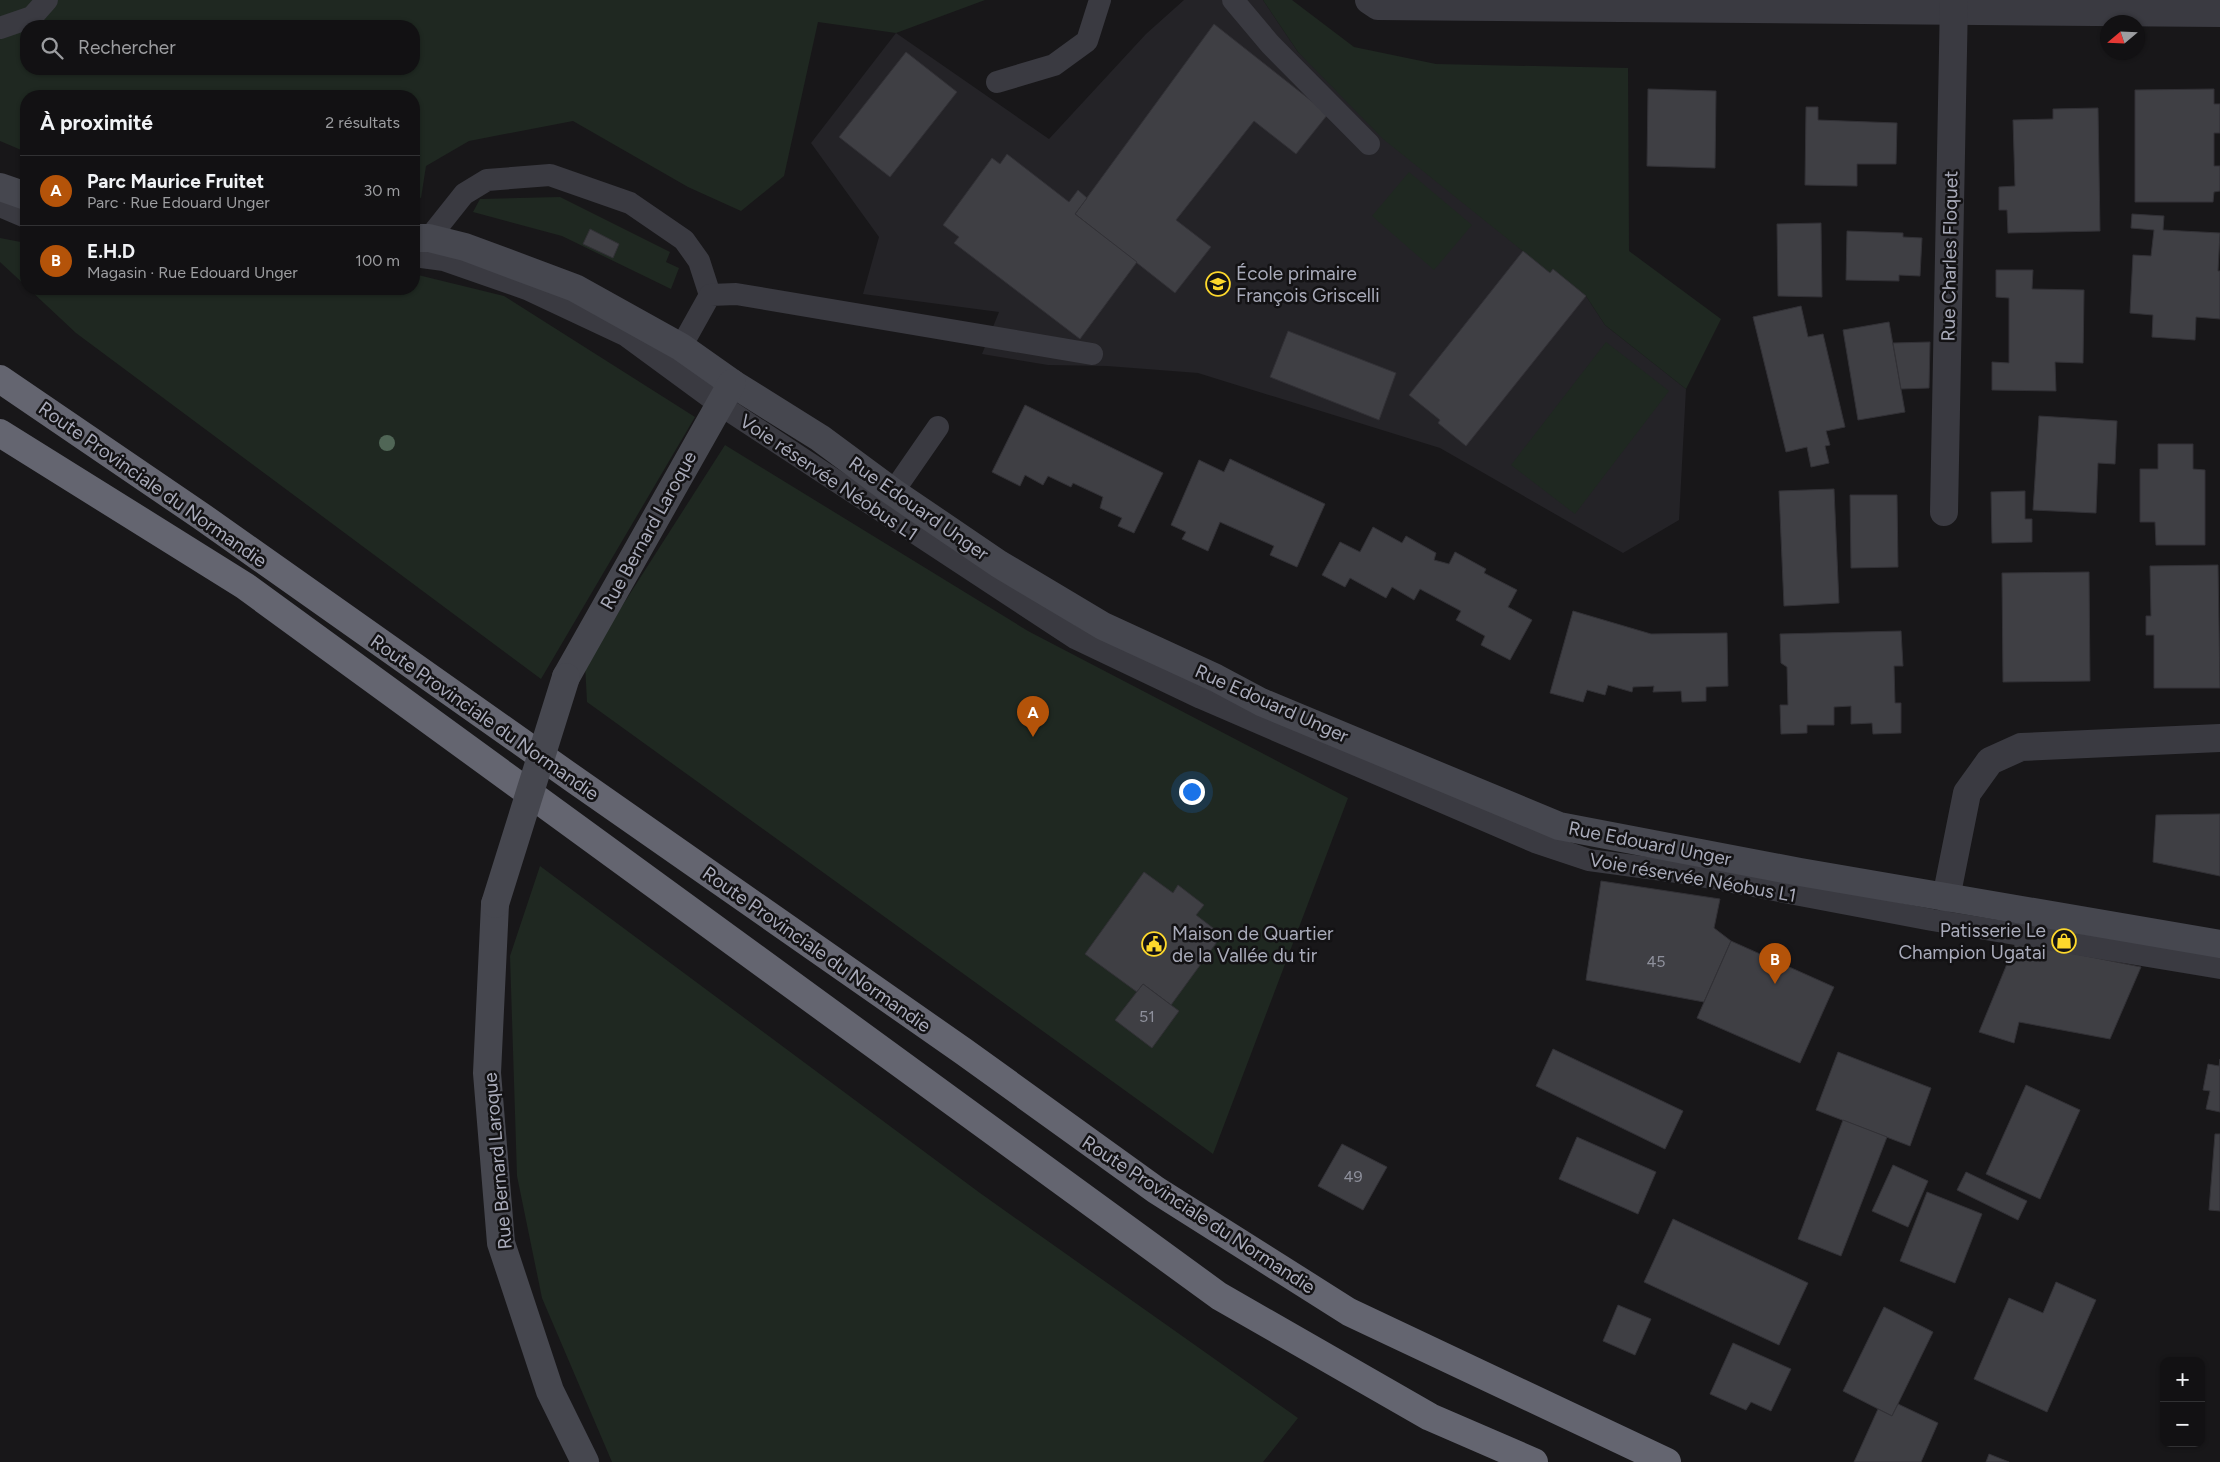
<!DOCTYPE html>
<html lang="fr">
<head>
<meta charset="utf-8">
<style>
  body { margin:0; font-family:Figtree,sans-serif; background:#1b1a1c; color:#f1f3f6 }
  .controls { position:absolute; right:15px; bottom:15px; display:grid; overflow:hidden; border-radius:10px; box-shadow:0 1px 4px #0004 }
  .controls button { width:45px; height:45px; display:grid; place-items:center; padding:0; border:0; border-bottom:1px solid #313133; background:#121113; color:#f1f3f6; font:25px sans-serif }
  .compass { position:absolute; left:2100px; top:15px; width:45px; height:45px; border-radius:50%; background:#121113; box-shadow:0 1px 4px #0004; rotate:251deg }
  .you { position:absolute; left:1191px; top:791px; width:18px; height:18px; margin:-12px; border:4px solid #fff; border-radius:50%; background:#1a73e8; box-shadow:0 0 0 8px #1a73e833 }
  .badge { display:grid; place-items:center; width:32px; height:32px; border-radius:50%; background:#b45309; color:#fff; font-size:16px; font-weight:700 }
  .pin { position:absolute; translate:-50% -41px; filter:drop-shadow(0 1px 2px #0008) }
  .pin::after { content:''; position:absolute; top:26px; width:18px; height:15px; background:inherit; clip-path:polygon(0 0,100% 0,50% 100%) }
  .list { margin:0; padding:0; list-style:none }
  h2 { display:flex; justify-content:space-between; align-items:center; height:65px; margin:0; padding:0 20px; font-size:21px }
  h2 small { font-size:16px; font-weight:400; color:#9c9da0 }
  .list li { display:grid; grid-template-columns:32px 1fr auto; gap:15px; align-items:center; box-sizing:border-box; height:70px; padding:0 20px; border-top:1px solid #313133 }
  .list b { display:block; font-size:19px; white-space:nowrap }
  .list p { margin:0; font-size:16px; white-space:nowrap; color:#9c9da0 }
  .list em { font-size:16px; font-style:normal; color:#9c9da0 }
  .icon { flex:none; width:28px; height:28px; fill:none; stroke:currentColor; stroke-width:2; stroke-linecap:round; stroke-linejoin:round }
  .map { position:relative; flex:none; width:2220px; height:1462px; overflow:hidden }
  .search { position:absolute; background:#121113; box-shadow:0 1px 4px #0004; left:20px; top:20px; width:400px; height:55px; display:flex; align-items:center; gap:12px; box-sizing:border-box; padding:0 18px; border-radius:20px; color:#9c9da0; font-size:19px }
  .panel { position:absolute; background:#121113; box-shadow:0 1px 4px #0004; left:20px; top:90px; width:400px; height:205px; border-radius:20px }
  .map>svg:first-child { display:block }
  .built { fill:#242327 }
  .green { fill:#1f2821; fill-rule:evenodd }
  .building { fill:#3f3f44; stroke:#323136 }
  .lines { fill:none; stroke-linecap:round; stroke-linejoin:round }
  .lane { stroke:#3a3a41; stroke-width:22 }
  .street { stroke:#3a3a41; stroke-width:28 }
  .secondary { stroke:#46474f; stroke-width:28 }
  .highway { stroke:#646570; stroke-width:28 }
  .secondary-bridge { stroke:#46474f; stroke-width:28 }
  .tree { fill:#506656 }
  .labels { text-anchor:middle; stroke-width:5; stroke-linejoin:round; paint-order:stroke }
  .number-label { font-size:16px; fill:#8e909c }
  .street-label { font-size:19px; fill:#a9abba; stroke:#131214 }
  .poi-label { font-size:19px; fill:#a9abba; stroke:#131214; text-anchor:start }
</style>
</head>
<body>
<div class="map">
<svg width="2220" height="1462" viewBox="0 0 2220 1462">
  <rect width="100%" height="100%" fill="#181719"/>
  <polygon class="built" points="1184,0 1263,0 1298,52 1523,251 1550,273 1553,269 1586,296 1605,325 1686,389 1679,520 1623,553 1440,448 1198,373 1107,366 1048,365 982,354 999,312 863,294 879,237 811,143 896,33 1049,139 1146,34"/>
  <g class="green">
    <path d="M0 0H985L896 33 818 22 784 176 741 211 688 187 573 121 469 141 426 166 421 198 414 197V96H26V152L0 141ZM26 26H414V69H26Z"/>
    <polygon points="1263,0 1292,0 1354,47 1436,64 1628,68 1629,251 1721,319 1686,389 1605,325 1586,296 1553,269 1550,273 1383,139 1298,52"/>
    <polygon points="1409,172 1472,225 1434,270 1372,216"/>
    <polygon points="560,197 670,252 666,262 679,268 671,289 562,236 473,212 480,199"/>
    <polygon points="0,238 26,243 26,286 0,262"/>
    <polygon points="414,274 504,296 695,417 541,679 76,333 29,289 414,289"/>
    <polygon points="1606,342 1669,391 1575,514 1511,465"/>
    <polygon points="725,445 1028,631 1348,798 1213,1154 587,702 585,664"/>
    <polygon points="540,866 980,1193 1298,1418 1263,1462 612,1462 542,1298 517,1176 510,956"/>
  </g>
  <g class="building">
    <polygon points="1214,24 1328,114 1296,154 1254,121 1176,220 1211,247 1175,293 1075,214"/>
    <polygon points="906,52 957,92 890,177 839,137"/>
    <polygon points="1648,89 1716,91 1715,168 1647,166"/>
    <polygon points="2214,89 2214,104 2220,104 2220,133 2214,133 2214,166 2220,166 2220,191 2214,192 2213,202 2135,202 2135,90"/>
    <polygon points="1806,107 1818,107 1818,120 1897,123 1896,164 1857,164 1857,186 1805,185"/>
    <polygon points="2098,108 2100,231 2008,233 2007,210 1999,210 1999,187 2015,186 2013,120 2053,119 2053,109"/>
    <polygon points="1007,154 1069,202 1078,190 1087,198 1075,214 1137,262 1080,339 954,243 959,237 943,225 992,158 1000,164"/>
    <polygon points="2132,214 2164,216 2163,230 2220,233 2218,271 2220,271 2220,319 2196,317 2195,340 2152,337 2153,315 2130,313 2133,255 2151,256 2154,230 2131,228"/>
    <polygon points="1821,223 1822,297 1778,296 1777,224"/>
    <polygon points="590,229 619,244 613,258 583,244"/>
    <polygon points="1847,231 1903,233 1903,237 1922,238 1920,276 1899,275 1899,281 1846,280"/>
    <polygon points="1523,251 1550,273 1553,269 1586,296 1466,446 1438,423 1440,420 1409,395"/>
    <polygon points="1996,270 2033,270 2032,289 2084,290 2083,363 2055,362 2056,391 1992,390 1992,362 2009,363 2009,298 1996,297"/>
    <polygon points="1801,306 1808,337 1823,334 1845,427 1826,431 1830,445 1825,446 1829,463 1811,467 1807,447 1786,452 1753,317"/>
    <polygon points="1889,322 1905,412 1858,420 1843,330"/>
    <polygon points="1288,331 1396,373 1379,420 1270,377"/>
    <polygon points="1930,342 1929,388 1901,389 1893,343"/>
    <polygon points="1025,405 1163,473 1134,533 1118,526 1122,518 1100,508 1103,497 1073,483 1071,487 1048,476 1043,485 1025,475 1020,486 992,472"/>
    <polygon points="2039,416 2117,421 2115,464 2098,463 2096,513 2033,510"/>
    <polygon points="2158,444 2193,444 2193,469 2205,470 2205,545 2156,545 2155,522 2140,522 2140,469 2158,469"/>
    <polygon points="1230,459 1325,504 1297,567 1270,555 1274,546 1220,522 1208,551 1182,539 1186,532 1171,525 1199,460 1224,472"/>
    <polygon points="1834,489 1839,603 1784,606 1779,491"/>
    <polygon points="2025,491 2025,519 2032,519 2032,542 1992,543 1991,492"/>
    <polygon points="1850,495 1897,495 1898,567 1851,568"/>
    <polygon points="1373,527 1402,543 1406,536 1436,553 1434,560 1449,564 1455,552 1486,569 1484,573 1517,590 1508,607 1532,620 1510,660 1481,645 1485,636 1456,620 1461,611 1420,589 1414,600 1392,587 1386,598 1350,578 1345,587 1322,575 1340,542 1360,552"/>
    <polygon points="2218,565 2220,688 2154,688 2154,635 2146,635 2146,616 2151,616 2150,566"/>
    <polygon points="2089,572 2090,681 2003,682 2002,573"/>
    <polygon points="1573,611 1651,634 1727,633 1728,686 1706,687 1706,701 1682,702 1681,691 1653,692 1654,686 1633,687 1632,692 1608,685 1605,695 1587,690 1583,702 1550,693"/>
    <polygon points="1901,631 1903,666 1894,666 1895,703 1901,703 1901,733 1873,734 1872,723 1851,724 1851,706 1834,707 1834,725 1807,725 1807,733 1781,734 1780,705 1788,705 1787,667 1781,663 1780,634"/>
    <polygon points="2220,814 2220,876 2153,862 2156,815"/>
    <polygon points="1144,872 1173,893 1178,885 1204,905 1196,915 1222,935 1171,1005 1143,984 1137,992 1085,954"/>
    <polygon points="1601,881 1720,899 1714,928 1731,941 1704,1002 1586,980"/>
    <polygon points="1731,941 1834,987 1800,1063 1697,1018"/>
    <polygon points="2016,942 2141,967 2110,1039 2019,1022 2014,1043 1979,1032"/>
    <polygon points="1143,984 1179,1011 1152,1048 1115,1020"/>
    <polygon points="1553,1049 1683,1111 1665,1149 1536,1086"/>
    <polygon points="1838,1052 1931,1088 1910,1146 1816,1110"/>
    <polygon points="2220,1059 2220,1112 2206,1109 2210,1091 2203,1090 2208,1064 2219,1066"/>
    <polygon points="2026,1085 2080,1110 2040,1199 1986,1174"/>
    <polygon points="1843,1120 1887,1137 1841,1256 1798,1239"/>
    <polygon points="2215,1134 2220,1134 2220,1211 2209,1210"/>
    <polygon points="1577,1137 1656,1172 1638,1214 1559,1179"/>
    <polygon points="1342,1144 1387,1167 1363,1210 1318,1186"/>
    <polygon points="1893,1165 1928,1181 1908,1227 1872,1211"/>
    <polygon points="1966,1172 2027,1201 2018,1220 1957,1190"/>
    <polygon points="1927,1192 1982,1214 1955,1283 1900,1261"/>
    <polygon points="1673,1219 1808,1283 1779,1345 1644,1282"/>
    <polygon points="2056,1282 2096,1300 2047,1412 1974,1379 2009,1298 2043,1313"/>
    <polygon points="1618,1305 1651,1319 1635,1355 1603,1341"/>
    <polygon points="1884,1307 1933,1332 1892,1416 1843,1391"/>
    <polygon points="1733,1343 1791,1369 1771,1411 1751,1402 1746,1410 1710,1394"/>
    <polygon points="1898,1404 1938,1423 1921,1462 1854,1462 1878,1409 1892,1416"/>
    <polygon points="1989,1454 2009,1462 1986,1462"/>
  </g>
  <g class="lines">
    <g class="lane">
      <polyline points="1233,0 1270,44 1369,144"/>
      <polyline points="0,28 32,17 47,0"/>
      <polyline points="997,82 1054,65 1087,41 1100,0"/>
      <polyline points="0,206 26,217"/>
      <polyline points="429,238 464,194 487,180 550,175 630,203 684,240 699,261 710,295"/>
      <polyline points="414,256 444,260 527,289 625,335 719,404 1075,638 1201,698 1535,842 1589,860 1685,873 1932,920 2220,968"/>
      <polyline points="681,347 710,295 736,294 1092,354"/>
      <polyline points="893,492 938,427"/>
    </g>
    <g class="street">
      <polyline points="1369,0 1378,6 2220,13"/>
      <polyline points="1944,512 1954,0"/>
      <polyline points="1946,898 1967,793 1990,761 2021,747 2220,738"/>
    </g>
    <g class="secondary">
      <polyline points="0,187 26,196"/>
      <polyline points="414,238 429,238 465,247 575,288 681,347 732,383 820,438 893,492 999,564 1103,626 1216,678 1261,702 1559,826 1800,872 2220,944"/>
      <polyline points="566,677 732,383"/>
      <polyline points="495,904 487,1073 501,1243 550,1391 585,1462"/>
    </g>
    <g class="highway">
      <polyline points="0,379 201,516 575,780 963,1051 1156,1190 1349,1312 1667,1462"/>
      <polyline points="0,433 245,586 1219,1296 1430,1417 1534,1462"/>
    </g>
    <polyline class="secondary-bridge" points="495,904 566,677"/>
  </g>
  <circle class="tree" cx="387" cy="443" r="8"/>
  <defs>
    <g id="school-ring" transform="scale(1.25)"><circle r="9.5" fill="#131214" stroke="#fdd82c" stroke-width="1.5"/><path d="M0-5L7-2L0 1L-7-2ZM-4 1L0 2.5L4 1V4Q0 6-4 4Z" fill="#fdd82c"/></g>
    <g id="shop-ring" transform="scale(1.25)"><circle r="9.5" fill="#131214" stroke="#fdd82c" stroke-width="1.5"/><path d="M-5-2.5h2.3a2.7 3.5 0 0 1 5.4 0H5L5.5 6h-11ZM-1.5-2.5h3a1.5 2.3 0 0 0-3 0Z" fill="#fdd82c"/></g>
    <g id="civic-ring" transform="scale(1.25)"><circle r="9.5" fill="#131214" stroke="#fdd82c" stroke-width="1.5"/><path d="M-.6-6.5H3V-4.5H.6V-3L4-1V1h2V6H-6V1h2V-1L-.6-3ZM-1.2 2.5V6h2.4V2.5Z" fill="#fdd82c"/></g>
  </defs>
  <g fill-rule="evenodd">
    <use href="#school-ring" x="1218" y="284"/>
    <use href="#shop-ring" x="2064" y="941"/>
    <use href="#civic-ring" x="1154" y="944"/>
  </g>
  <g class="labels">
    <g class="number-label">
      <text x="1656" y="967">45</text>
      <text x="1147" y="1022">51</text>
      <text x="1353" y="1182">49</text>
    </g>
    <g class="street-label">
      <text transform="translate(1949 256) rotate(-89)" y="7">Rue Charles Floquet</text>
      <text transform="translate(829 477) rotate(34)" y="7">Voie réservée Néobus L1</text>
      <text transform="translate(153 484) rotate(35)" y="7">Route Provinciale du Normandie</text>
      <text transform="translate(919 508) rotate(35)" y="7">Rue Edouard Unger</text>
      <text transform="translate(648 530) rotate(-61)" y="7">Rue Bernard Laroque</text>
      <text transform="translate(1272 703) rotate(24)" y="7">Rue Edouard Unger</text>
      <text transform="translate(485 717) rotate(35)" y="7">Route Provinciale du Normandie</text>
      <text transform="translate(1650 843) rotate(11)" y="7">Rue Edouard Unger</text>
      <text transform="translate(1693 877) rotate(10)" y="7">Voie réservée Néobus L1</text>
      <text transform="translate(817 949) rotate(35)" y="7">Route Provinciale du Normandie</text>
      <text transform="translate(497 1161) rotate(-95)" y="7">Rue Bernard Laroque</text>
      <text transform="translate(1199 1214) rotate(33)" y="7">Route Provinciale du Normandie</text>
    </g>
    <g class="poi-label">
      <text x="1236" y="280">École primaire<tspan x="1236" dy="22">François Griscelli</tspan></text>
      <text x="2046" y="937" text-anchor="end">Patisserie Le<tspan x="2046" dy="22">Champion Ugatai</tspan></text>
      <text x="1172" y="940">Maison de Quartier<tspan x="1172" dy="22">de la Vallée du tir</tspan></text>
    </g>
  </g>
</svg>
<div class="controls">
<button>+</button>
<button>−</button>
</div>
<svg class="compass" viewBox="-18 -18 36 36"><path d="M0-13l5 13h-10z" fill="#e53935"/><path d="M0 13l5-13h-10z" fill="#9c9da0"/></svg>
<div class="you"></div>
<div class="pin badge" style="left:1033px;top:737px">A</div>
<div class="pin badge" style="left:1775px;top:984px">B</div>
<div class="search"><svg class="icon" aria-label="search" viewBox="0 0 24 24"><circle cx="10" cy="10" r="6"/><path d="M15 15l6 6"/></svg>Rechercher</div>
<section class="panel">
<h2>À proximité<small>2 résultats</small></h2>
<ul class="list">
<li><span class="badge">A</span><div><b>Parc Maurice Fruitet</b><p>Parc · Rue Edouard Unger</p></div><em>30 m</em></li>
<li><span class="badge">B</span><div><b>E.H.D</b><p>Magasin · Rue Edouard Unger</p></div><em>100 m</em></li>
</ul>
</section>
</div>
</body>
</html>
